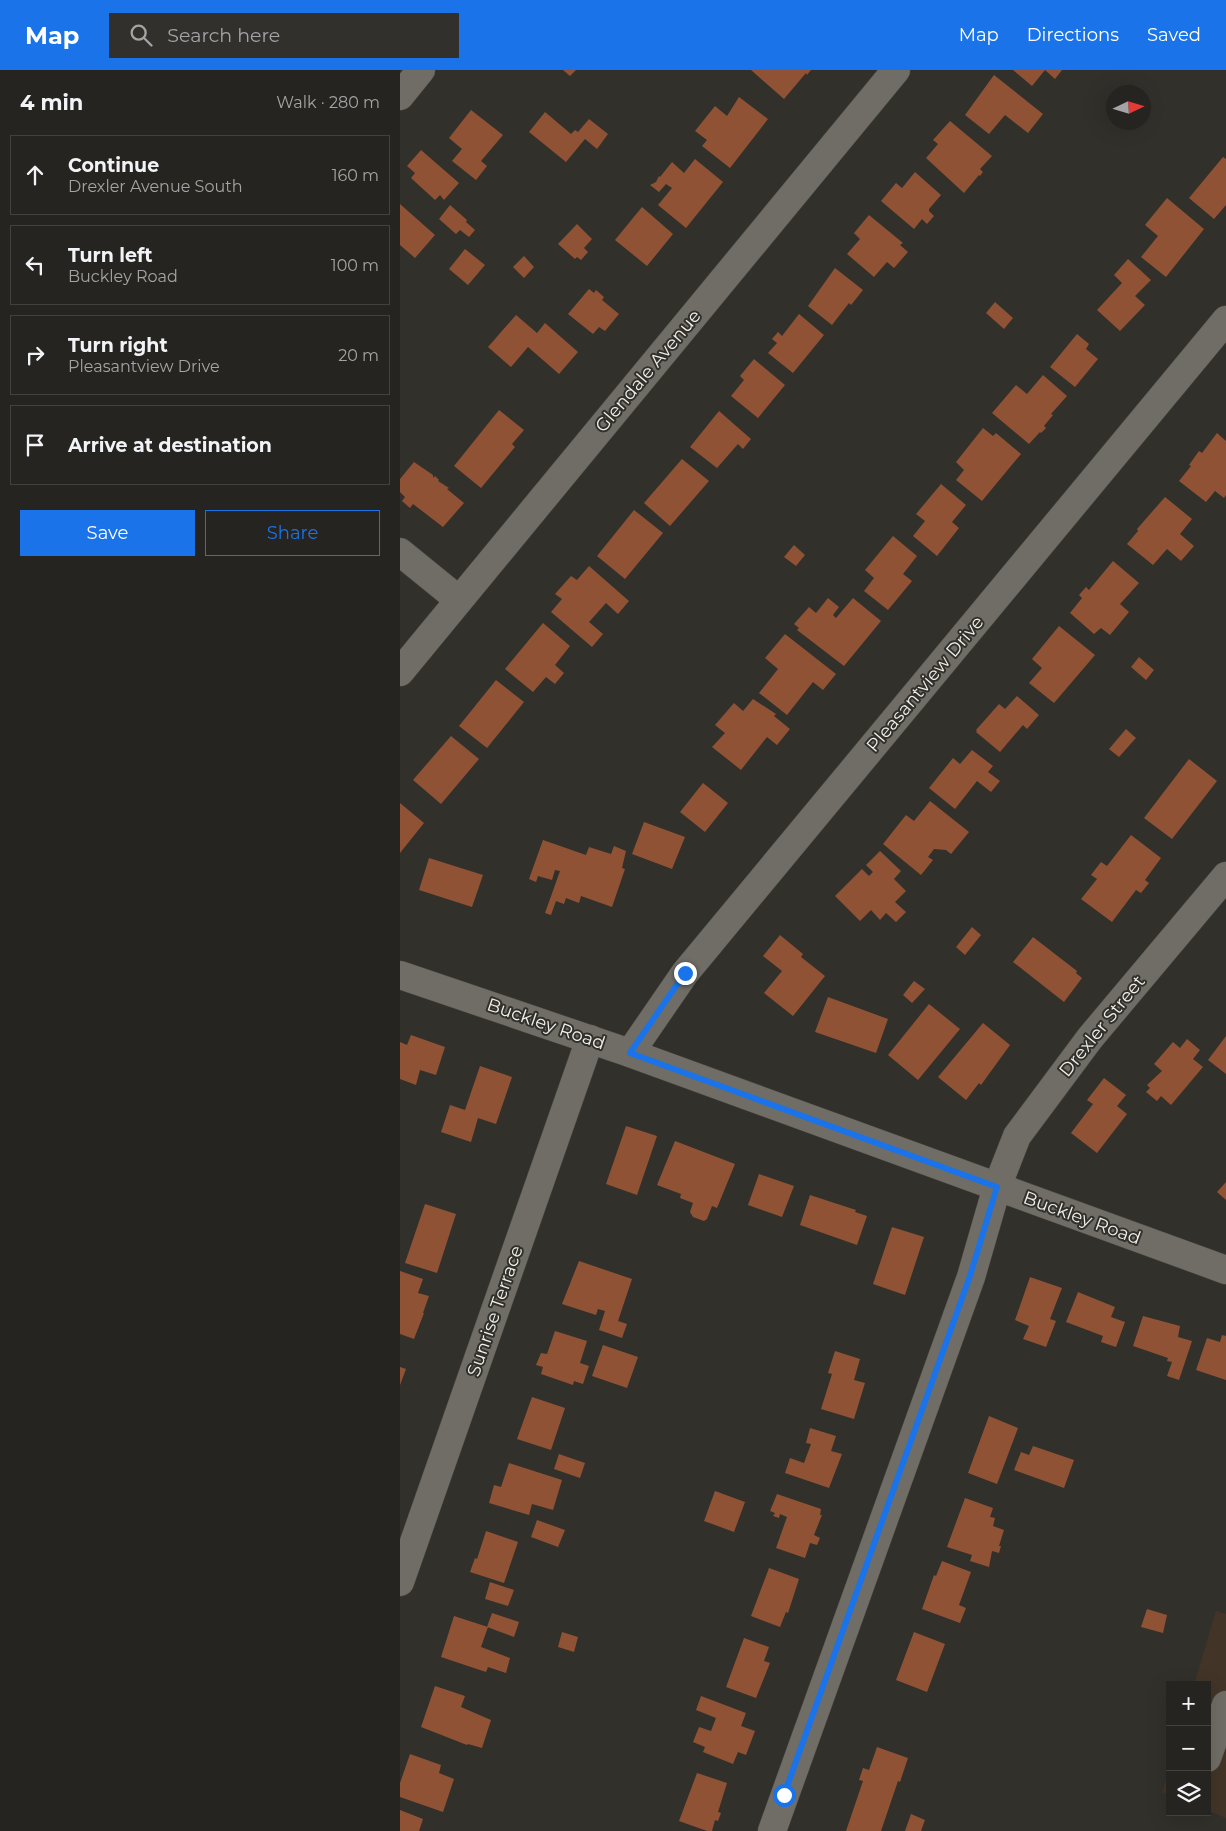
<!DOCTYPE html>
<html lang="en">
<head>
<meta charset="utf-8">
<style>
  body { margin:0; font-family:Montserrat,sans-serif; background:#32302d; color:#f1f3f6 }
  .controls { position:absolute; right:15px; bottom:15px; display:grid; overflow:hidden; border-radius:0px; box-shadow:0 5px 20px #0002 }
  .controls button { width:45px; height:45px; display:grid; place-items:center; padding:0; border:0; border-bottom:1px solid #42413e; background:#262420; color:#f1f3f6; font:25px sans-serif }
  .compass { position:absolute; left:706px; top:15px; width:45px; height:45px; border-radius:50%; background:#262420; box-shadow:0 5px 20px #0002; rotate:86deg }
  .stop { position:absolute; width:15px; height:15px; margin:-11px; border:4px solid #1a73e8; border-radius:50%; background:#fff }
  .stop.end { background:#1a73e8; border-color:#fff; box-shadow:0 1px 5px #0008 }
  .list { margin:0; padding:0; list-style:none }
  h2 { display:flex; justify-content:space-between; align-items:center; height:65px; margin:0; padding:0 20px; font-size:21px }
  h2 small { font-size:16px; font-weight:400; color:#a4a4a5 }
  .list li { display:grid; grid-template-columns:32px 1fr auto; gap:15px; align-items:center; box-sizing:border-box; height:80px; margin:0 10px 10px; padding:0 10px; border:1px solid #42413e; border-radius:0px }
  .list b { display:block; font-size:19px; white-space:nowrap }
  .list p { margin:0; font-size:16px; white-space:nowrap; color:#a4a4a5 }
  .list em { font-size:16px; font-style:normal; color:#a4a4a5 }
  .actions { display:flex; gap:10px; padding:15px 20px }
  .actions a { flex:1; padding:11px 0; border:1px solid #1a73e8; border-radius:0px; text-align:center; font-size:18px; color:#1a73e8 }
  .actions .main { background:#1a73e8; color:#fff }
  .icon { flex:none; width:28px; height:28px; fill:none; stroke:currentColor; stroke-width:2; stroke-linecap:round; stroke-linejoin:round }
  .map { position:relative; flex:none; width:826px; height:1761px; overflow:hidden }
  header { display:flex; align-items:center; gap:30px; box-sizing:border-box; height:70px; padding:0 25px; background:#1a73e8; color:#fff }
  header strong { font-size:24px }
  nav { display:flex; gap:28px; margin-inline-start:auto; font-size:18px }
  .search { width:350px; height:45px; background:#32302d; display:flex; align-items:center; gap:12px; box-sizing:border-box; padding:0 18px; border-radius:0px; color:#a4a4a5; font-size:19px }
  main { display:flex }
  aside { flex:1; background:#262420 }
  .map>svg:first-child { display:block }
  .commercial { fill:#423527 }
  .building { fill:#905235 }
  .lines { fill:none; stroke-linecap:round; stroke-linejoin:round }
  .minor-casing { stroke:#4e4c46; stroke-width:29 }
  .minor { stroke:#706d66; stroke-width:28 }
  .route { stroke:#1a73e8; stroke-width:6 }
  .labels { text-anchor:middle; stroke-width:4; stroke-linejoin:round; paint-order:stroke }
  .street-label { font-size:18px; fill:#f1f0ec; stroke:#32302a }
</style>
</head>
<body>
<header>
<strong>Map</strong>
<div class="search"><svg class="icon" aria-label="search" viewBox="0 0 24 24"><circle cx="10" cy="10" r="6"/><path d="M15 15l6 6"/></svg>Search here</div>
<nav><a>Map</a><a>Directions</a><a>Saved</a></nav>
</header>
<main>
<aside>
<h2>4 min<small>Walk · 280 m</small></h2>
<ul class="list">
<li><svg class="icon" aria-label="ahead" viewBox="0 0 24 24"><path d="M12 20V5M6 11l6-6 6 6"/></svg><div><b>Continue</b><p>Drexler Avenue South</p></div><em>160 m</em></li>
<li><svg class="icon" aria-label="left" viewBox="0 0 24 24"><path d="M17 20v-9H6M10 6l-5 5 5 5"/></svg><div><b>Turn left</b><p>Buckley Road</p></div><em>100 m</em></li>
<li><svg class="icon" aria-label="right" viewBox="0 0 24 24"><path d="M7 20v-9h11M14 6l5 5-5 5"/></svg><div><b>Turn right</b><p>Pleasantview Drive</p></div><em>20 m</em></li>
<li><svg class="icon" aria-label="arrive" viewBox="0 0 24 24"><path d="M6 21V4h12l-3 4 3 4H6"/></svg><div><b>Arrive at destination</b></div></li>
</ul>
<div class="actions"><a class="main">Save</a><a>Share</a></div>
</aside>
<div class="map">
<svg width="826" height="1761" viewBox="0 0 826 1761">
  <rect width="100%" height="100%" fill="#32302a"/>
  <g class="commercial">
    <polygon points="816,1541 826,1544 826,1748 807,1740 807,1615 794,1615"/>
    <polygon points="770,1697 770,1725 762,1722"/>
  </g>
  <g class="building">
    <polygon points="163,0 176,0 170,6"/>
    <polygon points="351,0 411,0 407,5 406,3 384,29"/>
    <polygon points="613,0 662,0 655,9 645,0 632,16"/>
    <polygon points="594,5 643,44 628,63 605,45 589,64 565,45"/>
    <polygon points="339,27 368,49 330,98 302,76 307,70 295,61 315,36 327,46"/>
    <polygon points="71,40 103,65 81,91 87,96 76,110 52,91 62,79 49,68"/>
    <polygon points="145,42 171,64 175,60 178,62 189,49 208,64 197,79 185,69 166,92 129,62"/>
    <polygon points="550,51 592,86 580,99 583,102 580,106 579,105 564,123 526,88 538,74 533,70"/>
    <polygon points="21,80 59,113 44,130 40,125 35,130 11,108 15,103 7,96"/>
    <polygon points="823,87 826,89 826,135 814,149 789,128"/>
    <polygon points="295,89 323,112 286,158 258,135 272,118 266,114 259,122 250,115 256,112 259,106 260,107 272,92 284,103"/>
    <polygon points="515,102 541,125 529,139 529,141 534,146 527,154 522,149 514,159 481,131 496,113 502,118"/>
    <polygon points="767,128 804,159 766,207 741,187 758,166 745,155"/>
    <polygon points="0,134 35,165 15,188 0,175"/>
    <polygon points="50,135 67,150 66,152 75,160 69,167 60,160 56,164 39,149"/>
    <polygon points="242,137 273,164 247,196 215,170"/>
    <polygon points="469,145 503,173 500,175 508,182 494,198 487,192 474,207 447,184 460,169 454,163"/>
    <polygon points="177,154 192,169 184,178 188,182 181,190 177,187 175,189 158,174"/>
    <polygon points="65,179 85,195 68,215 49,199"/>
    <polygon points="124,186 134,197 124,208 113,197"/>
    <polygon points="728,189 751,210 735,226 745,235 720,261 697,240 722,213 714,205"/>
    <polygon points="435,198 463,220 451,235 449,233 432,255 408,236"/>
    <polygon points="189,219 194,223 196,220 204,227 202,230 219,244 205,261 199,257 193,264 168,244"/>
    <polygon points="595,232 613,248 604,259 586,243"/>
    <polygon points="399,244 424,265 393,303 368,283 377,273 372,269 378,262 382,266"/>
    <polygon points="116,245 137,263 145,253 178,282 159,304 128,277 111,297 88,277"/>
    <polygon points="677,264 689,274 686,279 698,289 675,317 650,297"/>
    <polygon points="354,289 385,315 358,348 331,326 344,310 340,306"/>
    <polygon points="643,305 667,326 651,344 653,345 644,356 646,358 641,363 640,362 629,374 592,343 616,315 627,324"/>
    <polygon points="99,340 124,360 112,374 115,377 81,418 54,396"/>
    <polygon points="319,341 351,369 343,379 338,374 317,398 290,377"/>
    <polygon points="583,358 593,366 596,363 621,384 582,431 556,410 564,400 556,392"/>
    <polygon points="817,363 826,371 826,425 824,428 815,421 806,432 779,411 791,396 789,395 799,381 802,383"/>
    <polygon points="282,389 309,411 270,456 244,433"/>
    <polygon points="14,392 33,405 33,408 35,406 39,410 38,411 49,418 47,419 64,433 43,457 13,434 10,438 2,431 5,427 0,422 0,409"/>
    <polygon points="541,414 566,435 552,452 559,458 537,486 513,466 525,451 516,444"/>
    <polygon points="765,427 792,449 780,464 794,476 781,491 767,479 753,495 727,474 738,461 737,459"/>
    <polygon points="234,440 263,463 225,509 197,486"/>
    <polygon points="493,466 517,486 503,504 512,511 488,540 464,521 474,508 465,500"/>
    <polygon points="394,475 405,485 396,496 384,487"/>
    <polygon points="713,491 739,513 720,534 729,542 710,565 701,558 694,564 670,543 682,528 679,525 686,517 689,520"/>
    <polygon points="189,496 229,531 218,544 206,533 189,552 203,564 192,577 151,542 162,529 155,524 171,506 177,510"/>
    <polygon points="428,528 439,537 433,545 436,548 453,528 481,551 444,596 397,560 399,558 394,554 409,537 416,543"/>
    <polygon points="143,553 170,576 155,595 164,603 155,614 146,607 133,622 105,599"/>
    <polygon points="659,556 695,585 654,633 629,613 642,598 632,589"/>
    <polygon points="385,564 436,604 423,620 413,612 387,645 359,623 378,599 365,588"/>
    <polygon points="739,587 754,600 746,610 731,597"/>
    <polygon points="96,610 124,632 87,678 59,656"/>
    <polygon points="617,626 639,645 627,659 623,655 600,682 576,662 577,661 576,660 599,634 605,639"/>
    <polygon points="353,629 376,644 374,646 390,659 377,675 367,667 341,700 312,677 325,663 315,655 334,633 343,641"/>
    <polygon points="726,659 736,668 719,687 709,679"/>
    <polygon points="51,666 79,689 41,734 13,710"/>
    <polygon points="572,680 593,696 588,702 600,711 591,722 577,711 555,739 529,718 553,688 560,694"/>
    <polygon points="789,689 817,711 772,769 744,748"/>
    <polygon points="303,713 328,733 305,762 280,742"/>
    <polygon points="530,731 569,762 551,784 546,780 534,779 528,787 533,790 521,805 483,774 506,745 514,751"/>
    <polygon points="0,733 24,753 0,783"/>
    <polygon points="244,752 285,767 272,799 232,784"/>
    <polygon points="731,765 761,788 745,810 749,813 741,823 736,820 712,852 681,829 697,809 691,805 701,792 707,796"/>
    <polygon points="143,770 186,785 189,777 211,784 214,776 226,781 222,798 225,799 212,837 181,826 179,833 166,828 164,834 156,831 151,845 145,843 160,801 155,800 152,810 138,806 136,812 129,809"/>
    <polygon points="480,781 501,801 494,809 506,821 495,832 506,842 496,852 486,843 480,850 471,840 460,851 435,826 462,799 469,806 473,802 466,795"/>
    <polygon points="29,788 83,805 72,837 19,820"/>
    <polygon points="572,857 581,865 565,885 556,877"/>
    <polygon points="380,865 403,884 401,887 425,906 393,946 364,923 382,901 363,886"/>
    <polygon points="633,867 677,901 676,903 682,908 664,932 613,892"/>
    <polygon points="514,911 525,919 512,933 503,925"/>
    <polygon points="428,927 488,949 476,983 415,962"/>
    <polygon points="529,934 560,959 518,1010 488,985"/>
    <polygon points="583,953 610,975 581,1015 579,1013 566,1030 538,1007"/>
    <polygon points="11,965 45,977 36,1005 20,1000 16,1015 0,1009 0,972 7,975"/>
    <polygon points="826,966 826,1004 808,990"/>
    <polygon points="787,969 800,980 793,989 803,997 771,1035 761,1026 757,1031 746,1022 750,1018 747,1015 762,1001 754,994 773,972 780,978"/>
    <polygon points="80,996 112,1007 96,1054 78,1048 71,1072 41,1062 50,1035 65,1040"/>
    <polygon points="704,1008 726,1025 717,1036 727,1044 697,1083 671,1063 693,1034 687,1030"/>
    <polygon points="226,1056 257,1066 237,1125 206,1114"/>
    <polygon points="275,1071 335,1094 317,1138 312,1136 307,1149 304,1151 293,1147 290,1142 293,1133 280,1128 281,1124 257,1115"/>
    <polygon points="359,1104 394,1116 382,1147 348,1135"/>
    <polygon points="826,1112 826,1130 817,1122"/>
    <polygon points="410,1125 456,1140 455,1142 467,1146 457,1175 400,1155"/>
    <polygon points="25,1134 56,1144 37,1203 5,1193"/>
    <polygon points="492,1157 524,1167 505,1225 473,1214"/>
    <polygon points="179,1191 232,1209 218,1251 227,1254 222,1268 199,1260 205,1241 198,1239 196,1245 162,1234"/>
    <polygon points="0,1201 23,1209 18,1223 29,1226 23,1243 24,1243 14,1269 0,1264"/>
    <polygon points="630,1207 662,1218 650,1249 656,1251 646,1277 623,1269 629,1256 615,1250"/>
    <polygon points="678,1222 715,1237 711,1247 725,1252 716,1277 701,1272 703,1266 666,1252"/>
    <polygon points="743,1246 780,1256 778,1267 792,1271 779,1310 767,1306 772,1292 767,1291 768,1288 733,1276"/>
    <polygon points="155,1261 187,1271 180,1293 189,1296 183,1314 174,1311 173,1315 141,1304 143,1297 136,1295 141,1283 147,1284"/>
    <polygon points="822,1265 826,1266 826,1310 796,1300 807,1268 820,1272"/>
    <polygon points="203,1275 238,1287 227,1318 192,1306"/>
    <polygon points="435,1281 460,1289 454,1310 465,1313 454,1349 421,1339 432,1304 428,1303"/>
    <polygon points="0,1297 6,1299 0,1315"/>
    <polygon points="132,1327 165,1338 151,1380 117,1369"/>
    <polygon points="589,1346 618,1358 597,1414 568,1403"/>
    <polygon points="410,1358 436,1366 431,1381 442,1384 429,1418 385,1403 390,1388 404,1393 411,1374 406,1373"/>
    <polygon points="633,1376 674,1390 664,1418 614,1400 621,1382 629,1385"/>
    <polygon points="159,1384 185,1393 180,1408 154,1399"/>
    <polygon points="109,1393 162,1410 153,1440 132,1434 129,1445 89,1433 94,1415 101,1417"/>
    <polygon points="315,1421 345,1432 334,1462 304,1451"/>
    <polygon points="377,1424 421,1439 420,1445 422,1445 414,1465 420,1468 417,1475 410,1473 405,1488 376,1478 387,1447 380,1444 379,1448 373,1446 375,1443 370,1441"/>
    <polygon points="565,1428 593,1438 590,1447 595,1448 593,1456 604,1460 599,1476 601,1476 599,1483 592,1481 589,1497 570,1491 572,1485 547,1477"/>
    <polygon points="137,1450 165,1460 158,1477 131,1467"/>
    <polygon points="86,1461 118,1472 104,1513 70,1502 75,1488 77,1489"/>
    <polygon points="542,1491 571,1502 559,1535 566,1538 560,1553 522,1539 534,1505 536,1506"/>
    <polygon points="369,1498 399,1509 388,1543 386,1542 380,1557 351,1546"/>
    <polygon points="90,1512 114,1520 108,1536 85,1529"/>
    <polygon points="747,1539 767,1545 763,1563 741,1557"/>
    <polygon points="92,1543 119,1552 114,1567 87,1557"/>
    <polygon points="54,1546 88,1557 81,1577 110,1588 106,1603 88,1597 86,1602 41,1587"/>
    <polygon points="162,1562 178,1567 174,1582 158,1577"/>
    <polygon points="514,1562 545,1574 527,1622 496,1610"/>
    <polygon points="344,1568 369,1577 364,1591 370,1593 356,1628 326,1617"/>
    <polygon points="35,1616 65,1626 61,1637 91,1650 82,1678 68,1674 67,1675 21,1657"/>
    <polygon points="301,1626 346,1643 341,1656 355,1661 346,1685 338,1682 333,1694 303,1682 305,1677 293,1672 299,1657 311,1661 316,1648 296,1640"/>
    <polygon points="477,1677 508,1688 500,1712 498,1711 481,1761 446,1761 463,1711 459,1710 463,1698 469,1700"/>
    <polygon points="10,1684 41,1695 39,1703 54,1709 43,1742 0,1727 0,1713"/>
    <polygon points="297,1703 327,1713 318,1742 321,1743 318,1751 315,1750 312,1761 307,1761 279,1751"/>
    <polygon points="0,1740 23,1749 19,1761 0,1761"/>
    <polygon points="511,1744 525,1750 521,1761 505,1761"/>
  </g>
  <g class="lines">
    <g class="minor-casing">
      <g id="minor">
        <polyline points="0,26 21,0"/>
        <polyline points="0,482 59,530"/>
        <polyline points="0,602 496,0"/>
        <polyline points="0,905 230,983 826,1200"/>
        <polyline points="230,983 285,903 826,250"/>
        <polyline points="0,1512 190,969"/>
        <polyline points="807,1688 826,1635"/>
        <polyline points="372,1761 571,1207 597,1117 617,1066 690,968 826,806"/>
      </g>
    </g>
    <use href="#minor" class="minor"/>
  </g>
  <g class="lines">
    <polyline class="route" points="285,903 230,983 597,1117 570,1206 384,1725"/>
  </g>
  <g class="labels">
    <g class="street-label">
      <text transform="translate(248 301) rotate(-50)" y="6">Glendale Avenue</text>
      <text transform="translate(525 614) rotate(-50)" y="6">Pleasantview Drive</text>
      <text transform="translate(146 954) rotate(19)" y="6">Buckley Road</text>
      <text transform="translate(702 956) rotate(-51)" y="6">Drexler Street</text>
      <text transform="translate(682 1148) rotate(20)" y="6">Buckley Road</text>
      <text transform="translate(95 1241) rotate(-71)" y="6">Sunrise Terrace</text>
    </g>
  </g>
</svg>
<div class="controls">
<button>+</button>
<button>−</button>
<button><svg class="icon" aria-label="layers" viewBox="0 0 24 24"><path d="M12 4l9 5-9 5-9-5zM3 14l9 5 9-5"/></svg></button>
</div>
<svg class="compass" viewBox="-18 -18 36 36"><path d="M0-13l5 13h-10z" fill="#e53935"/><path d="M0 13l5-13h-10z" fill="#a4a4a5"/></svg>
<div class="stop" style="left:384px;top:1725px"></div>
<div class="stop end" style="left:285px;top:903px"></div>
</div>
</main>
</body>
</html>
